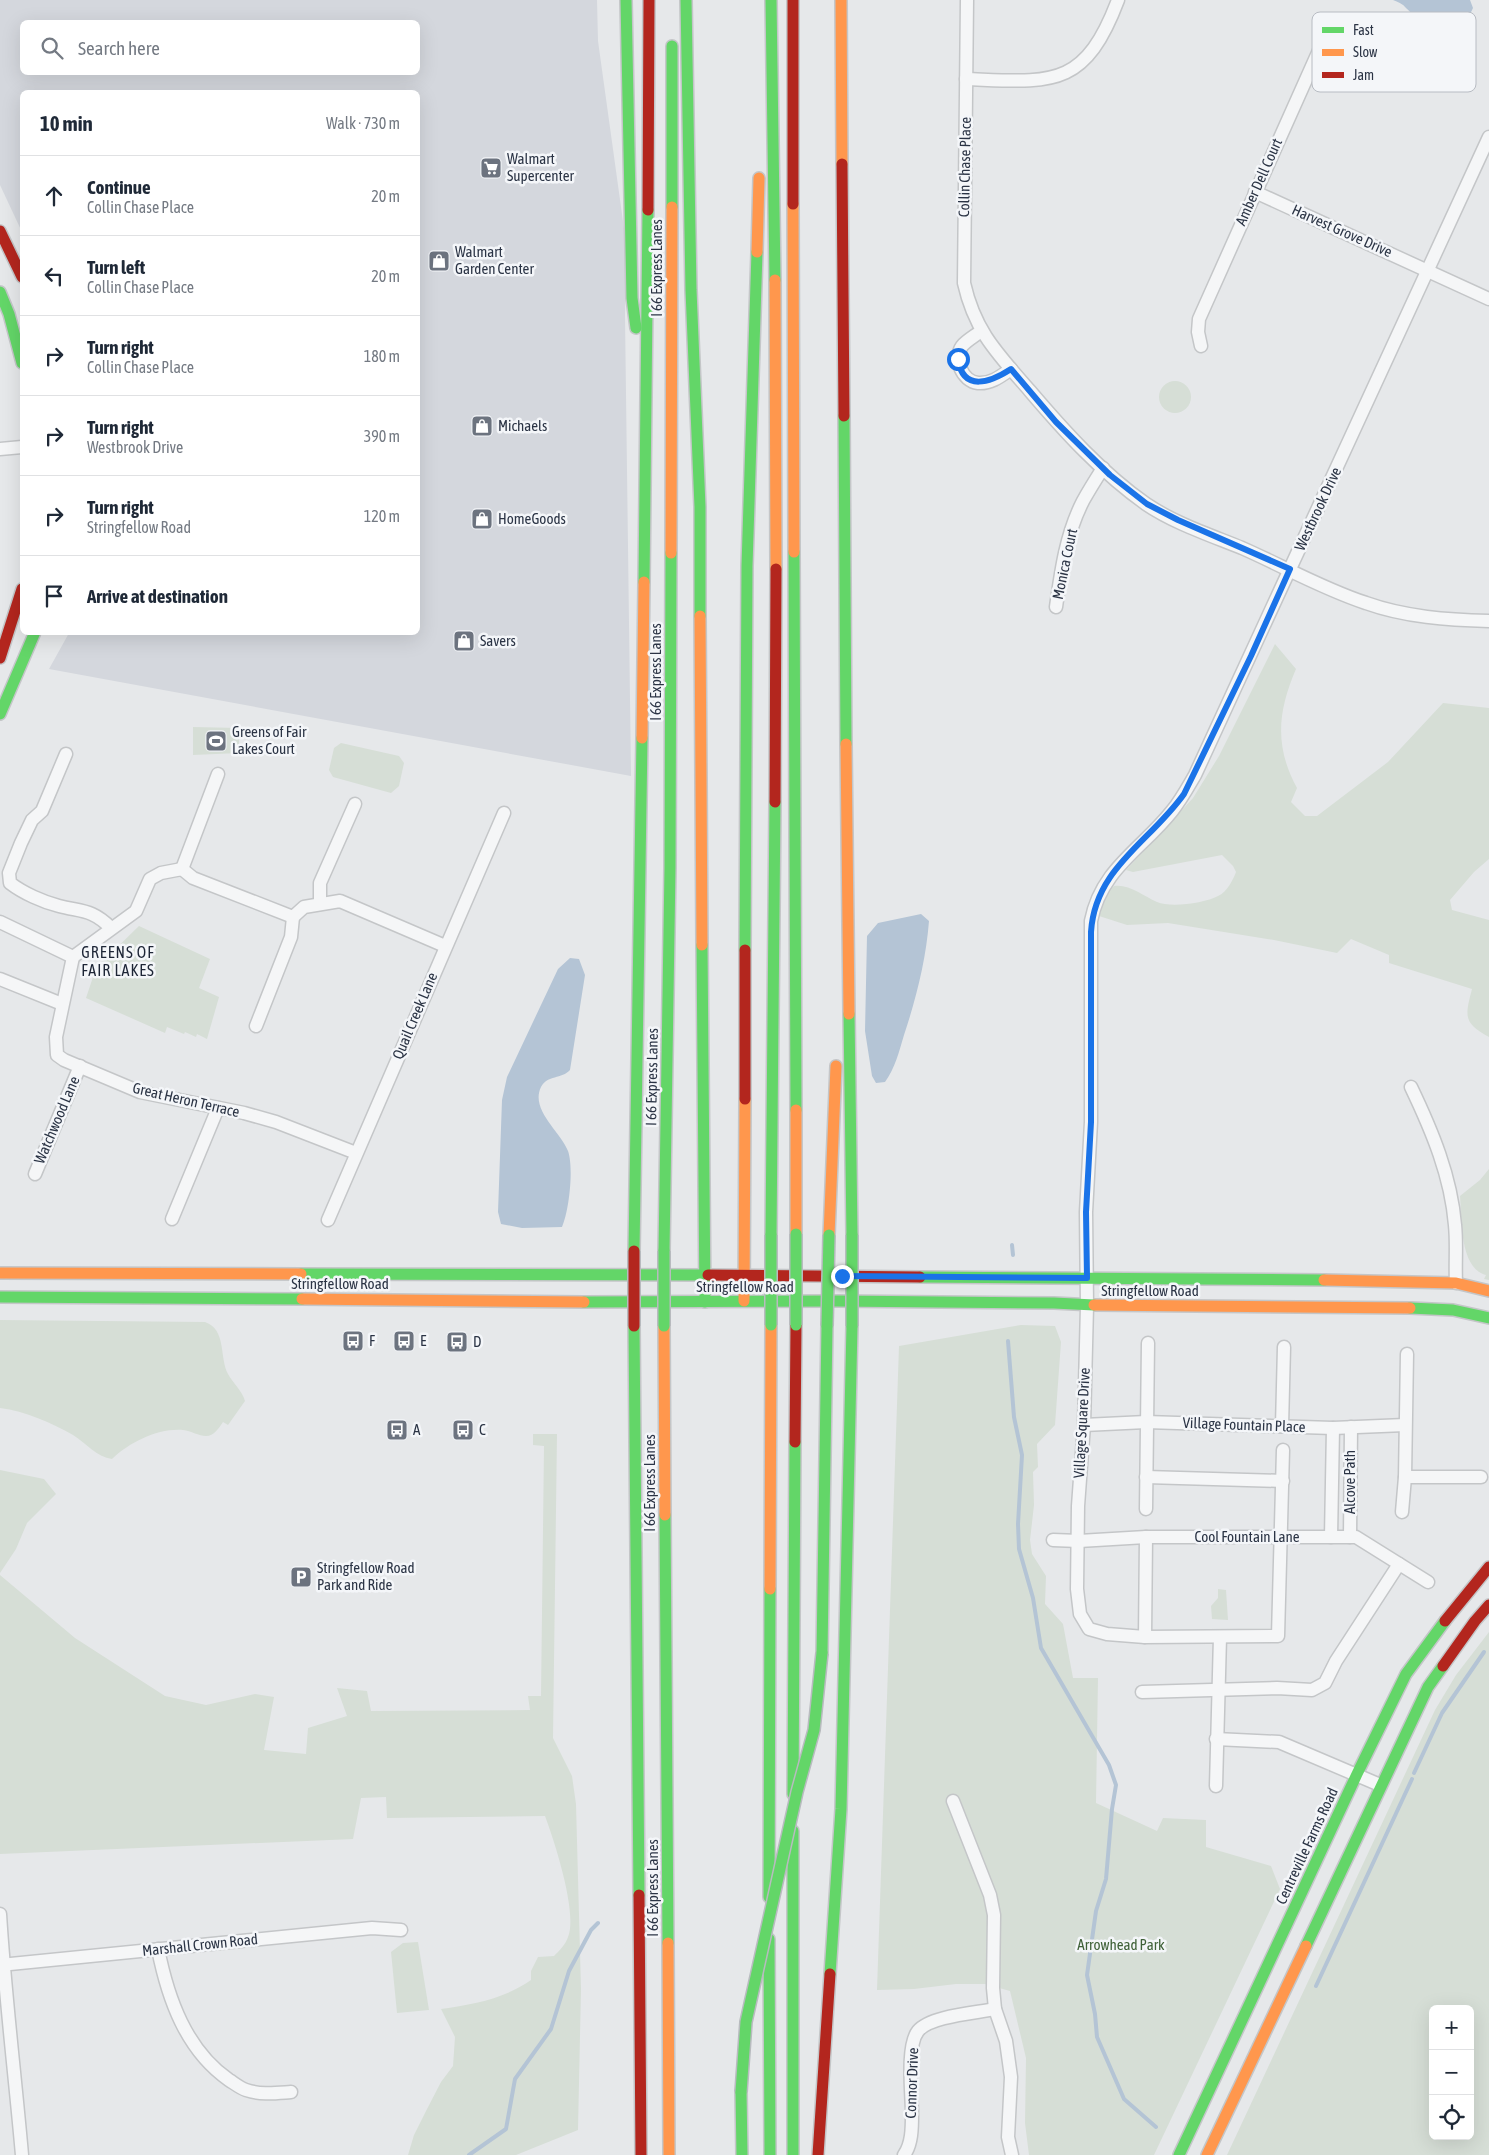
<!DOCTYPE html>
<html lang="en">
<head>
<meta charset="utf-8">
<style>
  body { margin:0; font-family:"Asap Condensed",sans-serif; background:#f6f6f7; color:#1f2937 }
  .controls { position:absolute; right:15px; bottom:15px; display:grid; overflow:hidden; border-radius:8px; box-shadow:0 5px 20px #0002 }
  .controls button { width:45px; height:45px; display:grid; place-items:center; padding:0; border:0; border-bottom:1px solid #e0e1e3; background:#fff; color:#1f2937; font:25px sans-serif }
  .stop { position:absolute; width:15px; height:15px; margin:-11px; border:4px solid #1a73e8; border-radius:50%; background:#fff }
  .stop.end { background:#1a73e8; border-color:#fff; box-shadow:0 1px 5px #0008 }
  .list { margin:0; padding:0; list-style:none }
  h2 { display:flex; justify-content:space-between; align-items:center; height:65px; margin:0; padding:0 20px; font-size:21px }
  h2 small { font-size:16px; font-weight:400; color:#747a83 }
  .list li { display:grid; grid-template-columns:32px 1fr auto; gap:15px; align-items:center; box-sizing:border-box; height:80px; padding:0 20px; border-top:1px solid #e0e1e3 }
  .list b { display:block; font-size:19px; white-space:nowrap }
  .list p { margin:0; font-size:16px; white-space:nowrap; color:#747a83 }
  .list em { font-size:16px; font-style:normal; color:#747a83 }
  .icon { flex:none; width:28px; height:28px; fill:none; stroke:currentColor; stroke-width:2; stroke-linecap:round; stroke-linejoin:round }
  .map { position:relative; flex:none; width:1489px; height:2155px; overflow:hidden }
  .search { position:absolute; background:#fff; box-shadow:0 5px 20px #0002; left:20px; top:20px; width:400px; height:55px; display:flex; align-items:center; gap:12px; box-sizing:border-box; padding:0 18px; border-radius:8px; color:#747a83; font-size:19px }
  .panel { position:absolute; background:#fff; box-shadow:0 5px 20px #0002; left:20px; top:90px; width:400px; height:545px; border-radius:8px }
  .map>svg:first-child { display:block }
  .built { fill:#d4d7dd; fill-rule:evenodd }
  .green { fill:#d6ded6; fill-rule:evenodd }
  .water { fill:#b4c4d5 }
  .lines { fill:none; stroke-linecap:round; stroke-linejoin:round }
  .stream { stroke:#b4c4d5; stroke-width:4 }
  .street-casing { stroke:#c4c6c8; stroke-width:15 }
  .fast-casing { stroke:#c4c6c8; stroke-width:14 }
  .slow-casing { stroke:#c4c6c8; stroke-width:14 }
  .jam-casing { stroke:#c4c6c8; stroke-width:14 }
  .street { stroke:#f5f6f7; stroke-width:12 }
  .fast { stroke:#63d668; stroke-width:11 }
  .slow { stroke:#ff974d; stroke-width:11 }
  .jam { stroke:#b3261e; stroke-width:11 }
  .fast-bridge-casing { stroke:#b8bbbf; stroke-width:14; stroke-linecap:butt }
  .jam-bridge-casing { stroke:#b8bbbf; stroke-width:14; stroke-linecap:butt }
  .fast-bridge { stroke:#63d668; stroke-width:11 }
  .jam-bridge { stroke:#b3261e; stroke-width:11 }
  .route { stroke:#1a73e8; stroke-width:6 }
  .labels { text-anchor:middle; stroke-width:5; stroke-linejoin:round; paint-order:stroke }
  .poi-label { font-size:15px; fill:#2b3445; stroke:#f4f6f9; text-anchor:start }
  .street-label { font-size:15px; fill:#2b3445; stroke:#f4f6f9 }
  .park-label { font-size:15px; fill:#3f6138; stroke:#f4f6f9 }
  .neighbourhood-label { font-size:16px; letter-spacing:1px; fill:#1d2536; stroke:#f4f6f9 }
  .key { fill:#f4f6f9; stroke:#b8bcc3; stroke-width:1 }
  .key-label { font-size:14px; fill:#2b3445 }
</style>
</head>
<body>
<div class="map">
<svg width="1489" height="2155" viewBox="0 0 1489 2155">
  <rect width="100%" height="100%" fill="#e6e8ea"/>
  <path class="built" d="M0 0H597L598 41 626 243 625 317 631 776 49 669 69 633 418 632V92H22V232L0 185ZM22 22H418V72H22Z"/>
  <g class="green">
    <circle cx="1175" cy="397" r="16"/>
    <path d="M1275 644 1296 669C1278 711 1274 746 1297 788L1291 802 1305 816H1317L1388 762 1443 703 1489 708V859L1474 872 1450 900 1452 910 1489 920V1037C1463 1023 1465 1016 1472 989L1389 963V955L1351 939 1337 953 1274 940 1168 923 1127 925 1099 916 1107 892 1114 886C1130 884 1143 896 1157 902 1171 908 1205 903 1218 896 1227 892 1233 880 1236 872L1233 866 1222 855 1133 872 1126 870 1193 798 1219 756Z"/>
    <polygon points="193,727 239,728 239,753 193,755"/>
    <polygon points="341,743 399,756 404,763 399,786 391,793 333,777 329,770 334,748"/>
    <polygon points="139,926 210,959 199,988 219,997 207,1039 197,1034 196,1037 185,1032 184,1034 167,1027 165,1033 86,998 96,968"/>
    <path d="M1489 1169V1280L1484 1279 1486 1275C1459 1268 1462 1218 1460 1196L1480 1180Z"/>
    <path d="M0 1320 205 1322C227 1330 219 1357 228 1374 233 1383 243 1392 245 1401L228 1425 223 1422C219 1428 214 1436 206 1436 199 1436 191 1431 183 1430 158 1428 130 1442 112 1459 97 1457 87 1444 73 1435 52 1423 25 1411 0 1408Z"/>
    <polygon points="1021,1325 1055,1326 1061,1342 1055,1425 1037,1444 1038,1467 1033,1472 1034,1505 1030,1540 1032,1554 1046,1576 1045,1604 1063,1624 1073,1678 1098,1678 1096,1803 1157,1831 1163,1818 1206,1820 1206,1847 1271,1866 1280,1889 1154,2155 1029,2155 1025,2123 1026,2058 1010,1991 985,1984 956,1984 914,1989 877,1990 899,1346"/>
    <path d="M533 1434H557L553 1738 572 1776 576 1804 581 1989 578 2130 516 2155H408L414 2135 426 2111 441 2082 453 2066 455 2037 441 2009C474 2004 504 1999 531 1980V1971L538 1957 554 1956C559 1951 566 1944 568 1937 578 1913 554 1840 545 1816L387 1818 386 1797 361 1798 353 1839 0 1854V1575L75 1638 165 1696 206 1705 255 1694 274 1697 264 1750 306 1754 308 1728 347 1716 337 1688 367 1691 371 1711 530 1710 528 1696H541L544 1446 533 1445Z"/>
    <polygon points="0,1470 44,1479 56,1494 27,1523 16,1549 0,1573"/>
    <polygon points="1218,1589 1226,1590 1228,1620 1212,1619 1211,1606 1218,1598"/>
    <path d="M1489 1632V2155H1227L1435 1710 1456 1675ZM1433 2009H1470V2136H1433Z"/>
    <polygon points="418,1942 429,2010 397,2013 391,1952 403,1943"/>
  </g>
  <g class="water">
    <path d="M1393 0H1470L1473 8C1467 21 1463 28 1450 33 1432 41 1418 19 1406 8 1403 4 1398 2 1393 0Z"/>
    <path d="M921 914 929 921C926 960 916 999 904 1035 899 1052 895 1068 885 1082L876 1083 872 1076 865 1031 867 936 878 923Z"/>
    <path d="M570 958 579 959 585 975 570 1070C562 1079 547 1075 541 1087 530 1110 560 1131 568 1151 574 1168 569 1211 562 1227L522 1228 501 1224 498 1212 502 1100 507 1077 558 969Z"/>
  </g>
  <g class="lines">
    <g class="stream">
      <polyline points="1012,1245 1013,1255"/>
      <polyline points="1008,1341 1014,1417 1022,1455 1018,1524 1019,1549 1033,1598 1041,1648 1109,1765 1116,1785 1112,1809 1106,1879 1096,1911 1087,1975 1095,2014 1097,2037 1124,2099 1156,2127"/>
      <polyline points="1414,1773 1442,1713 1484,1652"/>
      <polyline points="1316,1986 1412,1779"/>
      <polyline points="469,2155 506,2129 515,2079 551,2029 569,1971 591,1930 598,1923"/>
    </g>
    <g class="street-casing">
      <g id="street">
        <path d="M967 0 964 283C975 332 998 354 1030 391 1064 431 1102 473 1146 504 1174 523 1210 535 1242 548 1283 566 1323 589 1366 603 1405 617 1448 620 1489 621"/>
        <path d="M966 79C1051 82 1084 90 1118 0"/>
        <polyline points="1255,192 1489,299"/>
        <path d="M981 331C975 336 967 340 962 346 953 359 962 381 978 383 991 384 1001 376 1011 369"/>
        <polyline points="1201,346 1198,332 1199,319 1321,46 1332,38 1345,34"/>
        <polyline points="0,449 22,447"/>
        <path d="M1056 607C1061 571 1066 534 1083 501 1089 490 1096 479 1103 468"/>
        <path d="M66 754 42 811 32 820 21 843 9 873 10 883C23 893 43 902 59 906 82 912 92 909 111 928"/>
        <polyline points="182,869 218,774"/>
        <polyline points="320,904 320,883 355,804"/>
        <polyline points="0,922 73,957"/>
        <polyline points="73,957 136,911 150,879 161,873 182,869 193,878 293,917 304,907 340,901 445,946"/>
        <polyline points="73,957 56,1037 57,1055 64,1060 140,1092 244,1113 276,1122 356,1153"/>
        <polyline points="0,979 62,1004"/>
        <polyline points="256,1026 291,937 293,917"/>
        <path d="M1411 1087C1432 1131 1451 1176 1455 1225 1457 1244 1455 1264 1456 1283"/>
        <polyline points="35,1174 80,1066"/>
        <polyline points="172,1219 218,1108"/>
        <polyline points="328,1220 504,813"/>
        <polyline points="1084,1425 1146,1422 1333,1428 1405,1425"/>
        <polyline points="1282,1426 1284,1347"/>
        <path d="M1283 1450 1278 1636 1145 1637 1107 1634 1089 1629 1080 1614 1077 1589 1078 1506 1084 1425 1087 1306 1086 1212 1091 1122V921C1101 869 1142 849 1172 811 1181 800 1188 787 1195 775L1489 137"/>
        <polyline points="1146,1477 1283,1481"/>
        <polyline points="1405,1477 1481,1477"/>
        <polyline points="1146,1509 1148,1343"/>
        <polyline points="1402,1512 1405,1477 1407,1354"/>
        <polyline points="1331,1537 1333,1428"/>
        <polyline points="1350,1537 1351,1427"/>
        <polyline points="1053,1540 1079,1541 1146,1537 1356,1537 1428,1582"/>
        <polyline points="1145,1637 1146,1537"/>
        <polyline points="1142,1692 1277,1688 1312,1690 1325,1683 1336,1661 1399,1564"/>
        <polyline points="1216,1739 1279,1742 1380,1785"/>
        <polyline points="1216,1786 1220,1637"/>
        <polyline points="953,1801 990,1895 994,1915 993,1988 995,2009 1006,2041 1011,2077 1008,2137 1012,2155"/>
        <path d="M0 1914C5 1995 15 2075 22 2155"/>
        <path d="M158 1949C168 1999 186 2050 229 2080 234 2083 240 2088 246 2090 261 2095 276 2093 291 2092"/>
        <polyline points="0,1965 372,1928 401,1930"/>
        <path d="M904 2155C912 2144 912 2128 912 2114 912 2095 906 2046 918 2031 930 2016 976 2013 995 2009"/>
      </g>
    </g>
    <g class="fast-casing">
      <g id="fast">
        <polyline points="626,0 632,298 636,328"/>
        <polyline points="686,0 691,290 700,507 700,616"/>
        <polyline points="771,0 775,280"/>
        <polyline points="672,207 672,46"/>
        <polyline points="0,292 9,314 22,363"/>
        <polyline points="844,416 846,744"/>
        <polyline points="794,552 796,1110"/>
        <polyline points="644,582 648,210"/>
        <polyline points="0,714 35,632"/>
        <polyline points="702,945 705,1302"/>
        <polyline points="745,950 747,566 757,252"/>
        <polyline points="849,1014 852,1235"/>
        <polyline points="771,1235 775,802"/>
        <polyline points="634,1251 642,738"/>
        <polyline points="664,1251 670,868 671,553"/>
        <polyline points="301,1274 708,1275"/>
        <polyline points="920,1277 1324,1280"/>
        <polyline points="0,1297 302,1299"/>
        <polyline points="584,1302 837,1301 1054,1303 1094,1305"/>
        <polyline points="1410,1308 1453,1310 1489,1318"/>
        <polyline points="634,1326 639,1895"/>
        <polyline points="665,1515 668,1943"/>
        <polyline points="822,1653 827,1326"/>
        <polyline points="793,1794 795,1442"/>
        <polyline points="793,1831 793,2155"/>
        <polyline points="769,1897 770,1589"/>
        <polyline points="769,1939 770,2155"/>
        <polyline points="1306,1946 1428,1687 1443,1666"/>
        <polyline points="830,1974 841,1809 852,1326"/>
        <polyline points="741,2092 742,2155"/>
        <polyline points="1179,2155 1357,1774 1406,1674 1445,1621"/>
      </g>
    </g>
    <g class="slow-casing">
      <g id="slow">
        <polyline points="841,0 842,164"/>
        <polyline points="793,204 794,552"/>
        <polyline points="757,252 759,178"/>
        <polyline points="775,280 776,569"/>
        <polyline points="671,553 672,207"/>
        <polyline points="700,616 702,945"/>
        <polyline points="642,738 644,582"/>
        <polyline points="846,744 849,1014"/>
        <polyline points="796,1110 796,1234"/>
        <polyline points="829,1235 836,1066"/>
        <polyline points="0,1273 301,1274"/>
        <polyline points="1324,1280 1456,1283 1489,1291"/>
        <polyline points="302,1299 584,1302"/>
        <polyline points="744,1301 745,1099"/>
        <polyline points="1094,1305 1410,1308"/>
        <polyline points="664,1326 665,1515"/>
        <polyline points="770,1589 771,1325"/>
        <polyline points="668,1943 669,2155"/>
        <polyline points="1207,2155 1306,1946"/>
      </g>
    </g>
    <g class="jam-casing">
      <g id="jam">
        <polyline points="793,0 793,204"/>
        <polyline points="842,164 844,416"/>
        <polyline points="648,210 649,0"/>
        <polyline points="0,231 22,277"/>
        <polyline points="0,658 22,589"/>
        <polyline points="775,802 776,569"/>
        <polyline points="745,1099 745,950"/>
        <polyline points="708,1275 920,1277"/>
        <polyline points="795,1442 796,1325"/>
        <polyline points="1445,1621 1489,1567"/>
        <polyline points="1443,1666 1475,1621 1489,1605"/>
        <polyline points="639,1895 641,2155"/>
        <polyline points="818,2155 830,1974"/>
      </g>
    </g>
    <use href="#street" class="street"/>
    <use href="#fast" class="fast"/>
    <use href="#slow" class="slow"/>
    <use href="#jam" class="jam"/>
    <g class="fast-bridge-casing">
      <g id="fast-bridge">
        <polyline points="796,1234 796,1325"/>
        <polyline points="771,1235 771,1325"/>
        <polyline points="852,1235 852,1326"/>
        <polyline points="664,1251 664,1326"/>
        <polyline points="827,1326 829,1235"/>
        <polyline points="741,2092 746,2022 797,1792 814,1730 822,1653"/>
      </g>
    </g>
    <g class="jam-bridge-casing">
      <polyline id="jam-bridge" points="634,1251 634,1326"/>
    </g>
    <use href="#fast-bridge" class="fast-bridge"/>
    <use href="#jam-bridge" class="jam-bridge"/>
  </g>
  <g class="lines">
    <path class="route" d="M842 1276 1087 1278 1086 1212 1091 1122V932C1095 868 1150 842 1184 794L1251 656 1290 569 1178 520 1147 504 1110 475 1056 422 1011 369C991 382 963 393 958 359"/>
  </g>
  <defs>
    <g id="supermarket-square" transform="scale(1.125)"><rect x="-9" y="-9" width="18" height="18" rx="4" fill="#6c737f" stroke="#f4f6f9"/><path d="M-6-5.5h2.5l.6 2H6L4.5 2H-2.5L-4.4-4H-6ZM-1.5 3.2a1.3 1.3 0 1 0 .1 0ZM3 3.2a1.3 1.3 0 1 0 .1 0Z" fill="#fff"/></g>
    <g id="shop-square" transform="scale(1.125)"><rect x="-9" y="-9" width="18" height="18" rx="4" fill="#6c737f" stroke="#f4f6f9"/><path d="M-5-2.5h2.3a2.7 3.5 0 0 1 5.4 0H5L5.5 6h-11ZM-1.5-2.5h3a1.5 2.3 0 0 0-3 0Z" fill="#fff"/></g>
    <g id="stadium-square" transform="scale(1.125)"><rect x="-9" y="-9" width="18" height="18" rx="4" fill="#6c737f" stroke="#f4f6f9"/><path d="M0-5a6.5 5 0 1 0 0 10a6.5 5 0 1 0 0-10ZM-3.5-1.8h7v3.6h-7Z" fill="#fff"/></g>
    <g id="bus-square" transform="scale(1.125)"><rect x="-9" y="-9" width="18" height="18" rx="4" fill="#6c737f" stroke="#f4f6f9"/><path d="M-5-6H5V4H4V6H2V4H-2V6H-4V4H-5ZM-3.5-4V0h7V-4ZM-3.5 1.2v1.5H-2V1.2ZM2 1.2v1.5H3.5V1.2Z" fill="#fff"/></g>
    <g id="parking-square" transform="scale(1.125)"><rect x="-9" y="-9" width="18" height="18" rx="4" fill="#6c737f" stroke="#f4f6f9"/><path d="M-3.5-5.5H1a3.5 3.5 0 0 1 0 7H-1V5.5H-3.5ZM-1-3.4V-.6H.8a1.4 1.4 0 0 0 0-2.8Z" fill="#fff"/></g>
  </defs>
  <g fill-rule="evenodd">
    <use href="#supermarket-square" x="491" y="168"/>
    <use href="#shop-square" x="439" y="261"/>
    <use href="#shop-square" x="482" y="426"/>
    <use href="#shop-square" x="482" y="519"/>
    <use href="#shop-square" x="464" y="641"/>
    <use href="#stadium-square" x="216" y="741"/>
    <use href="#bus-square" x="353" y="1341"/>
    <use href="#bus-square" x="404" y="1341"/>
    <use href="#bus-square" x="457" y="1342"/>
    <use href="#bus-square" x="397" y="1430"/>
    <use href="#bus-square" x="463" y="1430"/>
    <use href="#parking-square" x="301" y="1577"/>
  </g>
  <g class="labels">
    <g class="poi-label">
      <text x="507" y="164">Walmart<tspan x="507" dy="17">Supercenter</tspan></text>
      <text x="455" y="257">Walmart<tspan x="455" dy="17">Garden Center</tspan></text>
      <text x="498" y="431">Michaels</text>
      <text x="498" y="524">HomeGoods</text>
      <text x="480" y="646">Savers</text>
      <text x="232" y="737">Greens of Fair<tspan x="232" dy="17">Lakes Court</tspan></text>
      <text x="369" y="1346">F</text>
      <text x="420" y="1346">E</text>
      <text x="473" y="1347">D</text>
      <text x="413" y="1435">A</text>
      <text x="479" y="1435">C</text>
      <text x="317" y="1573">Stringfellow Road<tspan x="317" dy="17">Park and Ride</tspan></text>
    </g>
    <g class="street-label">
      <text transform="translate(965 167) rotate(-89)" y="5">Collin Chase Place</text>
      <text transform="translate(1259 182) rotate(-66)" y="5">Amber Dell Court</text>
      <text transform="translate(1342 231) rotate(24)" y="5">Harvest Grove Drive</text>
      <text transform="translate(657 268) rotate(-90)" y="5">I 66 Express Lanes</text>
      <text transform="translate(1318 509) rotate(-65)" y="5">Westbrook Drive</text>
      <text transform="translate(1065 564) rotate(-78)" y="5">Monica Court</text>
      <text transform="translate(656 672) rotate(-90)" y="5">I 66 Express Lanes</text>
      <text transform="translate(415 1016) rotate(-67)" y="5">Quail Creek Lane</text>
      <text transform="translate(652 1077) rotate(-89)" y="5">I 66 Express Lanes</text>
      <text transform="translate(186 1100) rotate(13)" y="5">Great Heron Terrace</text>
      <text transform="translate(57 1120) rotate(-67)" y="5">Watchwood Lane</text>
      <text x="340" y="1289">Stringfellow Road</text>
      <text x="745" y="1292">Stringfellow Road</text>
      <text x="1150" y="1296">Stringfellow Road</text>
      <text transform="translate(1082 1423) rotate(-87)" y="5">Village Square Drive</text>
      <text transform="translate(1244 1425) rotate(2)" y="5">Village Fountain Place</text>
      <text transform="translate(1350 1482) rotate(-90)" y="5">Alcove Path</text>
      <text transform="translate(650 1483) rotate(-90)" y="5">I 66 Express Lanes</text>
      <text x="1247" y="1542">Cool Fountain Lane</text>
      <text transform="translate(1307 1846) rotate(-65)" y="5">Centreville Farms Road</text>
      <text transform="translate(653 1888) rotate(-90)" y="5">I 66 Express Lanes</text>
      <text transform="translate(200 1945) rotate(-6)" y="5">Marshall Crown Road</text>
      <text transform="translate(912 2083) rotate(-88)" y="5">Connor Drive</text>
    </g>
    <g class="park-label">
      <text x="1121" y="1950">Arrowhead Park</text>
    </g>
    <g class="neighbourhood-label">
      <text x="118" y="958">GREENS OF<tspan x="118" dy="18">FAIR LAKES</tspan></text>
    </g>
  </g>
  <rect x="1312" y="12" width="164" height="80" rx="8" class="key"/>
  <rect x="1322" y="27" width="22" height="6" fill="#63d668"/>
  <rect x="1322" y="49" width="22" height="7" fill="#ff974d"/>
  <rect x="1322" y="72" width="22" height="6" fill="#b3261e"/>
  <g class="key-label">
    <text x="1353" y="35">Fast</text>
    <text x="1353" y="57">Slow</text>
    <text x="1353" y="80">Jam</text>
  </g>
</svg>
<div class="controls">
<button>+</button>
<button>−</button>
<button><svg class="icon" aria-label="locate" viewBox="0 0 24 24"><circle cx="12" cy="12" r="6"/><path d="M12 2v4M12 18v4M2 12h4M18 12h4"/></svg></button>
</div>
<div class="stop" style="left:958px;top:359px"></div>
<div class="stop end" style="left:842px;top:1276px"></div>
<div class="search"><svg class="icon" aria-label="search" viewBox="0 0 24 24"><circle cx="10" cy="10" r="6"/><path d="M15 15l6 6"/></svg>Search here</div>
<section class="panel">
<h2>10 min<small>Walk · 730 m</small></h2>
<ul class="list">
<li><svg class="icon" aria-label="ahead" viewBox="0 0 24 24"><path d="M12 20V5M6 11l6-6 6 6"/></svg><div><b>Continue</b><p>Collin Chase Place</p></div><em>20 m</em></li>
<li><svg class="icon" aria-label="left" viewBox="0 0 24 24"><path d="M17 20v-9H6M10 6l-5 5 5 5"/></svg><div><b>Turn left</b><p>Collin Chase Place</p></div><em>20 m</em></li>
<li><svg class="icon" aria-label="right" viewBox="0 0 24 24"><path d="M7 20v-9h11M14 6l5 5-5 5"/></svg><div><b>Turn right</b><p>Collin Chase Place</p></div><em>180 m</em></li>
<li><svg class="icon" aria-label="right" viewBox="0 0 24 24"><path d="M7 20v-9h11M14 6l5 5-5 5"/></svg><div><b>Turn right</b><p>Westbrook Drive</p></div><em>390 m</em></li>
<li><svg class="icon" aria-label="right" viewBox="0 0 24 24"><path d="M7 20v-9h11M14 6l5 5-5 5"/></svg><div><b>Turn right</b><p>Stringfellow Road</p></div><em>120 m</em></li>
<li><svg class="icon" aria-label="arrive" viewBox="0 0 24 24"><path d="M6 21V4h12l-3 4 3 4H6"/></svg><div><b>Arrive at destination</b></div></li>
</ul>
</section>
</div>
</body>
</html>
